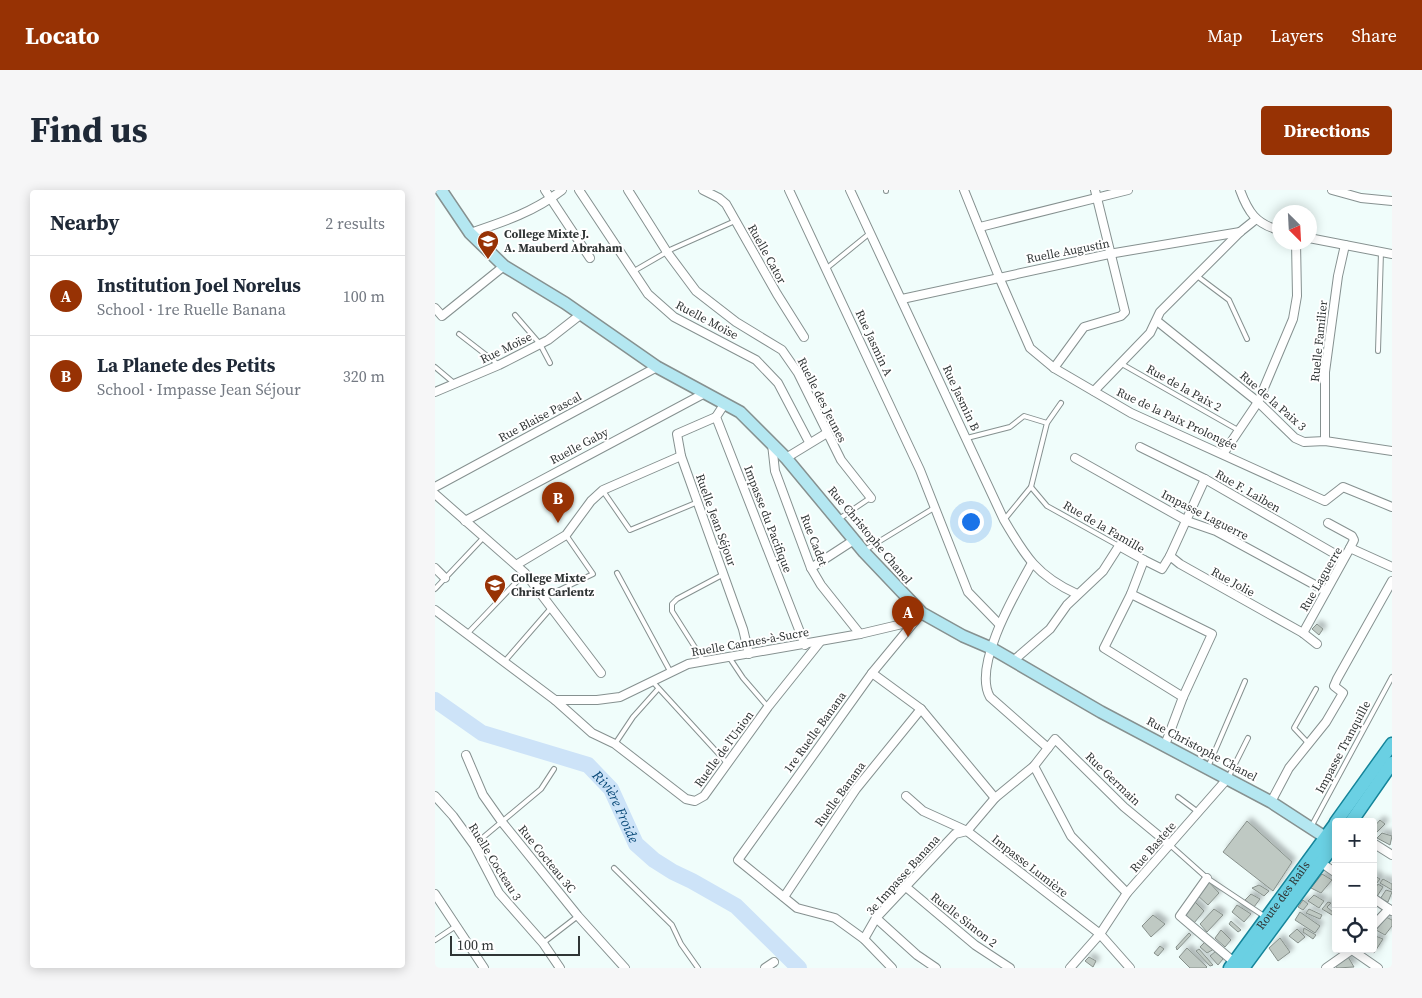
<!DOCTYPE html>
<html lang="en">
<head>
<meta charset="utf-8">
<style>
  body { margin:0; font-family:"Source Serif 4",serif; background:#f6f6f7; color:#1f2937 }
  .controls { position:absolute; right:15px; bottom:15px; display:grid; overflow:hidden; border-radius:5px; box-shadow:0 2px 12px #0003 }
  .controls button { width:45px; height:45px; display:grid; place-items:center; padding:0; border:0; border-bottom:1px solid #e0e1e3; background:#fff; color:#1f2937; font:25px sans-serif }
  .compass { position:absolute; left:837px; top:15px; width:45px; height:45px; border-radius:50%; background:#fff; box-shadow:0 2px 12px #0003; rotate:156deg }
  .scale { position:absolute; left:15px; bottom:12px; width:130px; box-sizing:border-box; padding-left:5px; border:2px solid #303535; border-top:0; font-size:14px; line-height:18px; white-space:nowrap; color:#303535; -webkit-text-stroke:4px #fff; paint-order:stroke }
  .you { position:absolute; left:535px; top:331px; width:18px; height:18px; margin:-12px; border:4px solid #fff; border-radius:50%; background:#1a73e8; box-shadow:0 0 0 8px #1a73e833 }
  .badge { display:grid; place-items:center; width:32px; height:32px; border-radius:50%; background:#973204; color:#fff; font-size:16px; font-weight:700 }
  .pin { position:absolute; translate:-50% -41px; filter:drop-shadow(0 1px 2px #0008) }
  .pin::after { content:''; position:absolute; top:26px; width:18px; height:15px; background:inherit; clip-path:polygon(0 0,100% 0,50% 100%) }
  .list { margin:0; padding:0; list-style:none }
  h2 { display:flex; justify-content:space-between; align-items:center; height:65px; margin:0; padding:0 20px; font-size:21px }
  h2 small { font-size:16px; font-weight:400; color:#747a83 }
  .list li { display:grid; grid-template-columns:32px 1fr auto; gap:15px; align-items:center; box-sizing:border-box; height:80px; padding:0 20px; border-top:1px solid #e0e1e3 }
  .list b { display:block; font-size:19px; white-space:nowrap }
  .list p { margin:0; font-size:16px; white-space:nowrap; color:#747a83 }
  .list em { font-size:16px; font-style:normal; color:#747a83 }
  .icon { flex:none; width:28px; height:28px; fill:none; stroke:currentColor; stroke-width:2; stroke-linecap:round; stroke-linejoin:round }
  .map { position:relative; flex:none; width:957px; height:778px; overflow:hidden; border-radius:5px }
  header { display:flex; align-items:center; gap:30px; box-sizing:border-box; height:70px; padding:0 25px; background:#973204; color:#fff }
  header strong { font-size:24px }
  nav { display:flex; gap:28px; margin-inline-start:auto; font-size:18px }
  .intro { display:flex; align-items:center; justify-content:space-between; box-sizing:border-box; height:120px; padding:0 30px }
  h1 { margin:0; font-size:35px }
  .button { padding:12px 22px; border-radius:5px; background:#973204; color:#fff; font-size:18px; font-weight:700 }
  main { display:flex; gap:30px; padding:0 30px }
  aside { flex:1; background:#fff; border-radius:5px; box-shadow:0 2px 12px #0003 }
  .map>svg:first-child { display:block }
  .lines { fill:none; stroke-linecap:round; stroke-linejoin:round }
  .river { stroke:#cde3f8; stroke-width:16 }
  .building { fill:#bfc9c3; stroke:#87908b; filter:url(#shadow) }
  .lane-casing { stroke:#869190; stroke-width:6 }
  .street-casing { stroke:#869190; stroke-width:10 }
  .secondary-casing { stroke:#869190; stroke-width:14 }
  .primary-casing { stroke:#15859a; stroke-width:15 }
  .lane { stroke:#fff; stroke-width:4 }
  .street { stroke:#fff; stroke-width:8 }
  .secondary { stroke:#b4e7f1; stroke-width:11 }
  .primary { stroke:#6ad0e3; stroke-width:12 }
  .labels { text-anchor:middle; stroke-width:4; stroke-linejoin:round; paint-order:stroke }
  .poi-label { font-size:12px; font-weight:bold; fill:#303535; stroke:#fff; text-anchor:start }
  .street-label { font-size:12px; fill:#303535; stroke:#fff }
  .water-label { font-size:14px; font-style:italic; fill:#084877; stroke:#fff }
</style>
</head>
<body>
<header>
<strong>Locato</strong>
<nav><a>Map</a><a>Layers</a><a>Share</a></nav>
</header>
<div class="intro"><h1>Find us</h1><a class="button">Directions</a></div>
<main>
<aside>
<h2>Nearby<small>2 results</small></h2>
<ul class="list">
<li><span class="badge">A</span><div><b>Institution Joel Norelus</b><p>School · 1re Ruelle Banana</p></div><em>100 m</em></li>
<li><span class="badge">B</span><div><b>La Planete des Petits</b><p>School · Impasse Jean Séjour</p></div><em>320 m</em></li>
</ul>
</aside>
<div class="map">
<svg width="957" height="778" viewBox="0 0 957 778">
  <defs>
    <filter id="shadow"><feDropShadow dx="4" dy="-4" stdDeviation="2.5" flood-color="#0004"/></filter>
  </defs>
  <rect width="100%" height="100%" fill="#f0fdfb"/>
  <g class="lines">
    <path class="river" id="s1" d="M0 510 47 543 153 575 176 599 201 654 219 670 238 682 257 691 301 716 364 778"/>
  </g>
  <g class="building">
    <polygon points="882,434 888,439 884,445 877,439"/>
    <polygon points="945,630 950,634 938,646 938,638"/>
    <polygon points="812,631 857,672 838,701 788,662"/>
    <polygon points="947,643 957,646 955,655 942,648"/>
    <polygon points="887,684 897,690 886,703 876,698"/>
    <polygon points="938,685 945,689 938,698"/>
    <polygon points="948,689 957,694 957,700 945,693"/>
    <polygon points="773,691 784,703 773,715 761,704"/>
    <polygon points="943,694 948,697 941,708 938,702"/>
    <polygon points="824,695 834,701 829,706 817,698"/>
    <polygon points="951,700 957,702 953,712 945,709"/>
    <polygon points="816,704 825,709 819,717 810,710"/>
    <polygon points="879,705 889,711 884,718 873,711"/>
    <polygon points="758,710 769,721 759,733 748,722"/>
    <polygon points="868,710 873,714 868,720 863,717"/>
    <polygon points="893,712 896,713 892,717 899,723 897,725 887,719"/>
    <polygon points="802,715 816,724 809,732 797,722"/>
    <polygon points="779,719 788,725 772,742 765,734"/>
    <polygon points="874,719 887,725 885,729 871,723"/>
    <polygon points="865,722 885,736 880,743 860,730"/>
    <polygon points="718,725 730,734 716,747 707,736"/>
    <polygon points="951,727 957,730 957,736 950,745 941,740"/>
    <polygon points="796,731 806,740 803,742 794,734"/>
    <polygon points="869,738 881,745 878,749 868,742"/>
    <polygon points="862,739 870,747 863,753 854,746"/>
    <polygon points="786,740 796,750 790,757 780,748"/>
    <polygon points="754,743 756,745 742,760 741,757"/>
    <polygon points="938,745 948,749 939,763 934,759 938,759"/>
    <polygon points="845,748 855,762 843,771 834,758"/>
    <polygon points="770,752 779,759 772,763 765,757"/>
    <polygon points="725,756 729,759 723,766 719,763"/>
    <polygon points="752,758 772,777 771,778 755,778 744,767"/>
    <polygon points="764,759 778,775 775,776 761,761"/>
    <polygon points="781,761 788,769 783,775 775,766"/>
    <polygon points="912,765 919,777 902,778 899,773"/>
    <polygon points="654,767 661,771 658,777 650,771"/>
  </g>
  <g class="lines">
    <g class="lane-casing">
      <g id="lane">
        <polyline points="451,0 451,1"/>
        <polyline points="392,78 435,43"/>
        <polyline points="199,81 237,59 300,31"/>
        <polyline points="762,86 794,110 812,149"/>
        <polyline points="80,125 105,154 115,173"/>
        <polyline points="24,144 64,175"/>
        <polyline points="943,161 946,62"/>
        <polyline points="685,173 803,240"/>
        <polyline points="0,177 19,193"/>
        <polyline points="532,248 575,237 589,226 612,233"/>
        <polyline points="596,297 612,316 684,356"/>
        <polyline points="168,301 195,340 263,312"/>
        <polyline points="404,329 435,308"/>
        <polyline points="569,330 596,297 612,233 626,213"/>
        <polyline points="430,360 499,318"/>
        <polyline points="182,383 235,481"/>
        <polyline points="0,399 49,347"/>
        <polyline points="110,407 158,384 131,345"/>
        <polyline points="32,444 90,383"/>
        <polyline points="294,467 308,488 333,517"/>
        <polyline points="268,470 237,421 237,414 242,409 289,384"/>
        <polyline points="70,471 116,418"/>
        <polyline points="217,491 292,573"/>
        <polyline points="180,554 198,527 223,499"/>
        <polyline points="874,554 859,538 881,499"/>
        <polyline points="773,577 810,491"/>
        <polyline points="793,588 813,548"/>
        <polyline points="743,607 763,622"/>
        <polyline points="876,637 957,487"/>
        <polyline points="39,655 106,599 119,579"/>
        <polyline points="735,655 772,688 829,726"/>
        <polyline points="179,678 237,735 246,754 263,778"/>
        <polyline points="0,750 21,736"/>
        <polyline points="108,753 143,726"/>
      </g>
    </g>
    <g class="street-casing">
      <g id="street">
        <polyline points="110,0 155,68"/>
        <polyline points="144,0 213,104 239,127 321,170 343,193 374,252"/>
        <polyline points="193,0 232,62 261,101 301,132 347,160 363,183 406,270 436,308"/>
        <polyline points="268,0 284,8 291,14 342,104 369,147"/>
        <polyline points="354,0 485,280 533,402 564,434"/>
        <path d="M415 0 569 330C590 366 602 386 642 404"/>
        <polyline points="529,0 564,87 595,158 619,178 696,223 890,311 908,297 957,317"/>
        <path d="M805 0C813 22 821 34 844 40"/>
        <polyline points="897,0 926,8 957,11"/>
        <polyline points="545,37 693,0"/>
        <path d="M35 43C68 32 99 22 127 0"/>
        <polyline points="874,48 957,64"/>
        <polyline points="467,109 674,64 805,42"/>
        <polyline points="0,118 7,126 69,76"/>
        <polyline points="722,131 823,212 860,248 869,252 890,251 957,261"/>
        <polyline points="619,178 649,137 686,126 690,122 660,0"/>
        <polyline points="659,201 715,143 725,122 805,42 820,30"/>
        <polyline points="0,202 64,175 113,150 145,125"/>
        <polyline points="290,213 281,227 370,455"/>
        <polyline points="281,227 242,244 246,266 308,439 314,464"/>
        <polyline points="890,251 890,182 903,86 910,55"/>
        <polyline points="337,254 340,281 376,378 386,395 425,444"/>
        <polyline points="705,257 770,289 907,368"/>
        <polyline points="788,264 823,212 858,129 862,106 861,52"/>
        <polyline points="351,268 392,243"/>
        <polyline points="640,268 752,331 781,341 891,401"/>
        <polyline points="0,297 222,177"/>
        <polyline points="0,304 90,383 166,483"/>
        <polyline points="30,331 270,203"/>
        <polyline points="893,333 917,346 919,350 915,358"/>
        <polyline points="735,366 770,289"/>
        <polyline points="709,370 727,379 735,366 745,374 868,443 882,454"/>
        <path d="M597 373C581 402 537 476 555 507L613 558 620 549 689 617 735 655"/>
        <polyline points="81,375 131,345 156,311 168,300 246,266"/>
        <polyline points="0,378 10,388"/>
        <polyline points="376,378 419,350"/>
        <polyline points="696,404 777,444 748,507 730,555"/>
        <polyline points="0,420 120,510 162,510 185,507 253,474 425,444 480,431 487,423"/>
        <polyline points="868,443 915,358 957,377"/>
        <polyline points="578,471 615,439 632,415 668,381 684,356 709,370 696,404 669,458 748,507"/>
        <polyline points="437,483 486,519 560,608"/>
        <polyline points="120,510 157,543 180,554 251,609 260,611 269,606 333,517 385,452"/>
        <polyline points="31,565 48,605 67,632 143,726 190,778"/>
        <polyline points="599,576 636,646 692,703"/>
        <polyline points="0,606 18,626 39,655 64,703 108,753 125,778"/>
        <polyline points="471,606 488,621 532,641 665,744 695,778"/>
        <polyline points="836,612 854,578 891,532 908,503 899,496 902,489 957,391"/>
        <polyline points="938,653 957,665"/>
        <polyline points="885,672 901,683"/>
        <polyline points="772,688 745,726 799,772"/>
        <polyline points="471,697 540,755 575,778"/>
        <polyline points="0,704 49,778"/>
        <polyline points="349,707 421,599 486,519"/>
        <polyline points="938,708 957,721"/>
        <polyline points="441,728 482,765 501,778"/>
        <polyline points="938,736 954,719"/>
        <polyline points="429,749 441,728 520,644 532,641 560,608 599,576 613,558"/>
        <polyline points="917,760 943,778"/>
        <polyline points="330,778 339,772"/>
        <polyline points="457,778 429,749 400,728 362,718 303,670 437,483 480,431"/>
        <polyline points="635,778 665,744 692,703 793,588"/>
        <polyline points="891,778 918,759"/>
      </g>
    </g>
    <g class="secondary-casing">
      <polyline id="secondary" points="6,0 35,43 69,76 130,113 222,177 305,222 351,268 429,362 487,423 528,446 556,458 666,522 836,612 896,651"/>
    </g>
    <g class="primary-casing">
      <g id="primary">
        <polyline points="901,632 957,554"/>
        <polyline points="916,632 957,573"/>
        <path id="s2" d="M795 778 901 633"/>
        <polyline points="808,778 901,652"/>
      </g>
    </g>
    <use href="#lane" class="lane"/>
    <use href="#street" class="street"/>
    <use href="#secondary" class="secondary"/>
    <use href="#primary" class="primary"/>
  </g>
  <defs>
    <g id="school-pin" transform="scale(1.125)"><path d="M0 17L-7.5 6A9.5 9.5 0 1 1 7.5 6Z" fill="#973204" stroke="#fff"/><path d="M0-5L7-2L0 1L-7-2ZM-4 1L0 2.5L4 1V4Q0 6-4 4Z" fill="#fff"/></g>
  </defs>
  <g fill-rule="evenodd">
    <use href="#school-pin" x="53" y="51"/>
    <use href="#school-pin" x="60" y="395"/>
  </g>
  <g class="labels">
    <g class="poi-label">
      <text x="69" y="48">College Mixte J.<tspan x="69" dy="14">A. Mauberd Abraham</tspan></text>
      <text x="76" y="392">College Mixte<tspan x="76" dy="14">Christ Carlentz</tspan></text>
    </g>
    <g class="street-label">
      <text transform="translate(633 61) rotate(-11)" y="4">Ruelle Augustin</text>
      <text transform="translate(332 64) rotate(61)" y="4">Ruelle Cator</text>
      <text transform="translate(272 130) rotate(28)" y="4">Ruelle Moïse</text>
      <text transform="translate(884 151) rotate(-84)" y="4">Ruelle Familier</text>
      <text transform="translate(439 153) rotate(65)" y="4">Rue Jasmin A</text>
      <text transform="translate(71 158) rotate(-26)" y="4">Rue Moïse</text>
      <text transform="translate(749 198) rotate(29)" y="4">Rue de la Paix 2</text>
      <text transform="translate(526 208) rotate(65)" y="4">Rue Jasmin B</text>
      <text transform="translate(387 210) rotate(63)" y="4">Ruelle des Jeunes</text>
      <text transform="translate(838 211) rotate(41)" y="4">Rue de la Paix 3</text>
      <text transform="translate(105 227) rotate(-28)" y="4">Rue Blaise Pascal</text>
      <text transform="translate(742 229) rotate(25)" y="4">Rue de la Paix Prolongée</text>
      <text transform="translate(144 256) rotate(-28)" y="4">Ruelle Gaby</text>
      <text transform="translate(813 301) rotate(30)" y="4">Rue F. Laiben</text>
      <text transform="translate(770 325) rotate(27)" y="4">Impasse Laguerre</text>
      <text transform="translate(333 329) rotate(69)" y="4">Impasse du Pacifique</text>
      <text transform="translate(281 330) rotate(70)" y="4">Ruelle Jean Séjour</text>
      <text transform="translate(669 337) rotate(30)" y="4">Rue de la Famille</text>
      <text transform="translate(435 345) rotate(50)" y="4">Rue Christophe Chanel</text>
      <text transform="translate(379 350) rotate(69)" y="4">Rue Cadet</text>
      <text transform="translate(886 389) rotate(-60)" y="4">Rue Laguerre</text>
      <text transform="translate(798 392) rotate(29)" y="4">Rue Jolie</text>
      <text transform="translate(315 452) rotate(-10)" y="4">Ruelle Cannes-à-Sucre</text>
      <text transform="translate(380 542) rotate(-54)" y="4">1re Ruelle Banana</text>
      <text transform="translate(908 557) rotate(-62)" y="4">Impasse Tranquille</text>
      <text transform="translate(289 559) rotate(-54)" y="4">Ruelle de l'Union</text>
      <text transform="translate(767 559) rotate(28)" y="4">Rue Christophe Chanel</text>
      <text transform="translate(678 589) rotate(44)" y="4">Rue Germain</text>
      <text transform="translate(405 604) rotate(-54)" y="4">Ruelle Banana</text>
      <text transform="translate(718 657) rotate(-49)" y="4">Rue Bastete</text>
      <text transform="translate(112 669) rotate(51)" y="4">Rue Cocteau 3C</text>
      <text transform="translate(60 672) rotate(58)" y="4">Ruelle Cocteau 3</text>
      <text transform="translate(595 676) rotate(38)" y="4">Impasse Lumière</text>
      <text transform="translate(468 685) rotate(-48)" y="4">3e Impasse Banana</text>
      <text dy="4" stroke="none"><textPath href="#s2" startOffset="90">Route des Rails</textPath></text>
      <text transform="translate(529 730) rotate(38)" y="4">Ruelle Simon 2</text>
    </g>
    <g class="water-label">
      <text dy="5" stroke="none"><textPath href="#s1" startOffset="219">Rivière Froide</textPath></text>
    </g>
  </g>
</svg>
<div class="controls">
<button>+</button>
<button>−</button>
<button><svg class="icon" aria-label="locate" viewBox="0 0 24 24"><circle cx="12" cy="12" r="6"/><path d="M12 2v4M12 18v4M2 12h4M18 12h4"/></svg></button>
</div>
<svg class="compass" viewBox="-18 -18 36 36"><path d="M0-13l5 13h-10z" fill="#e53935"/><path d="M0 13l5-13h-10z" fill="#747a83"/></svg>
<div class="scale">100 m</div>
<div class="you"></div>
<div class="pin badge" style="left:473px;top:447px">A</div>
<div class="pin badge" style="left:123px;top:333px">B</div>
</div>
</main>
</body>
</html>
